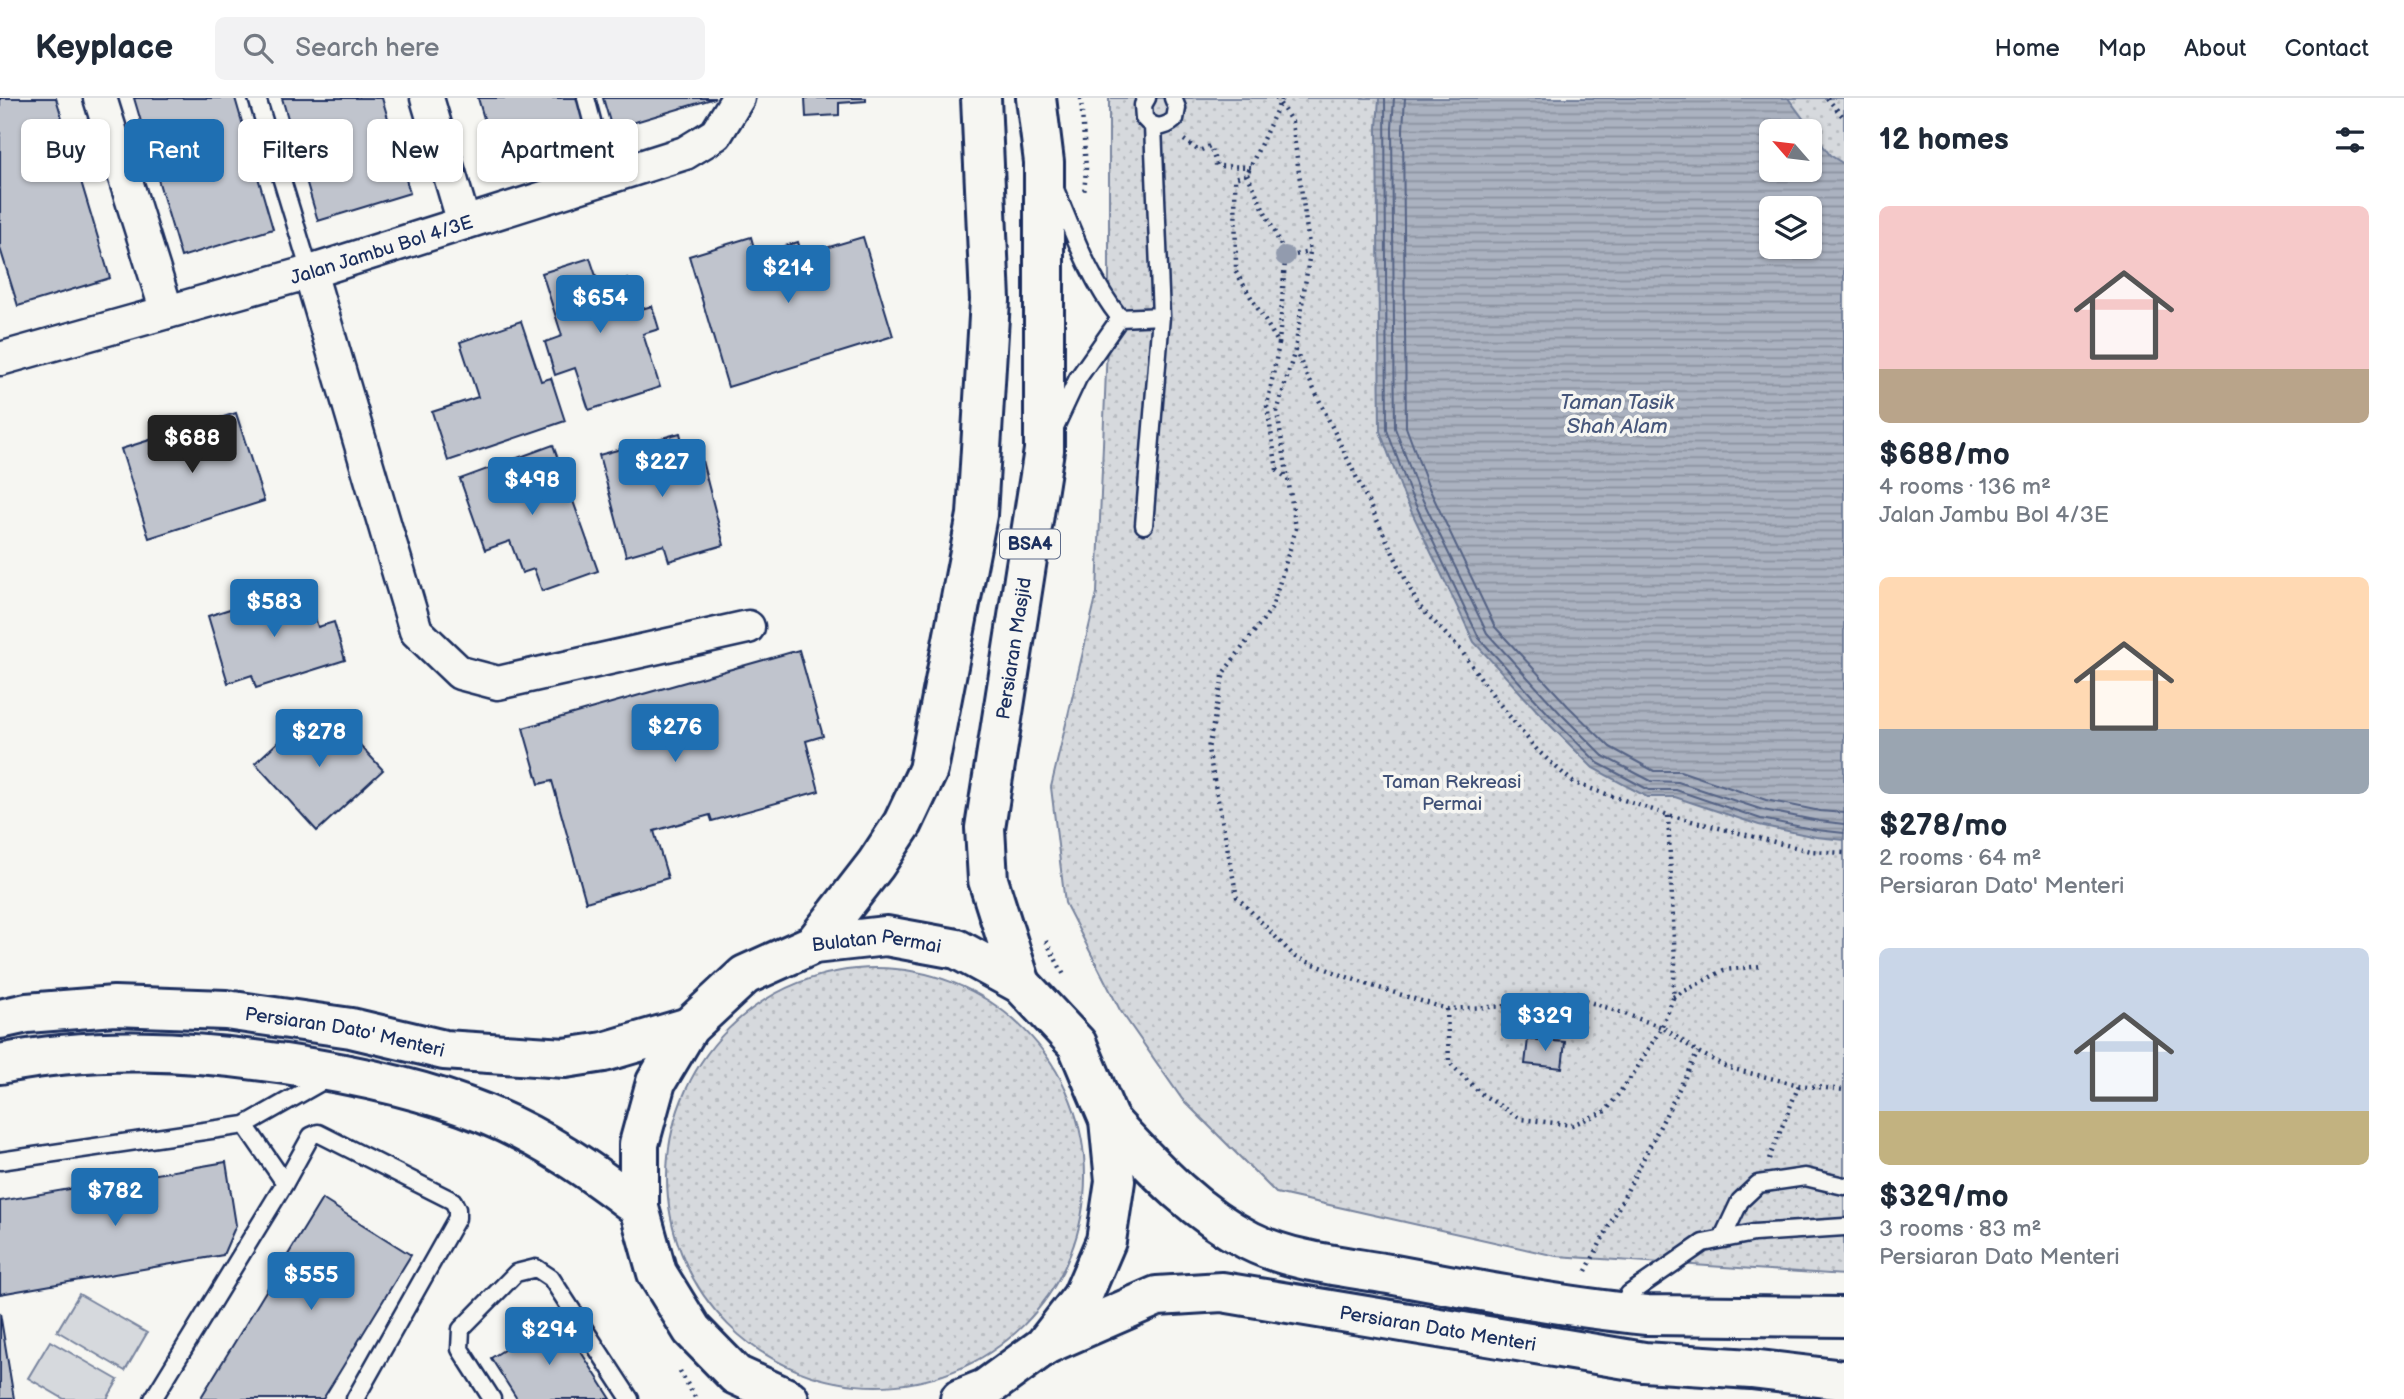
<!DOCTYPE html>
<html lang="en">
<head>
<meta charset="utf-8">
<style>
  :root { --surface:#fff; --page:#f2f2f3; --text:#1f2937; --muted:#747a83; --line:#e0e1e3; --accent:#1f6fb2 }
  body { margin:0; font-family:"Balsamiq Sans",sans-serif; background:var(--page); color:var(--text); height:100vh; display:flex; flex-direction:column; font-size:26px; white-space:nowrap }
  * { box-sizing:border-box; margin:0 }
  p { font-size:23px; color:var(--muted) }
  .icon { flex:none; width:38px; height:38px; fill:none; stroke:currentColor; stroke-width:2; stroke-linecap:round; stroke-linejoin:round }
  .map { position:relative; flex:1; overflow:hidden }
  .drawer { display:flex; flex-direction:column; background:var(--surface); width:560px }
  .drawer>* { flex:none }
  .guide { position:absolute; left:21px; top:21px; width:665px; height:63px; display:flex; gap:14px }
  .needle { width:46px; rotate:298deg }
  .buttons { position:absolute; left:1759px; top:21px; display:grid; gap:14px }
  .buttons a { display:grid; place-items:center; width:63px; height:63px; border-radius:10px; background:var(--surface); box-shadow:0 2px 5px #0004; font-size:35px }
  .price { position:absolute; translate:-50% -60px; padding:0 16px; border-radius:7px; background:var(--accent); color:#fff; font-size:23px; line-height:46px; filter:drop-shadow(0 2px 4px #0008) }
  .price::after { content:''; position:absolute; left:50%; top:42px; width:21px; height:16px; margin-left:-10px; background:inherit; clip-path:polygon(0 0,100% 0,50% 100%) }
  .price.current { background:#222; color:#fff }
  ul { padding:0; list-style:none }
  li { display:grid; align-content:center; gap:14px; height:371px; padding:0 35px }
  li span { display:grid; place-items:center; height:217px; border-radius:10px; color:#555 }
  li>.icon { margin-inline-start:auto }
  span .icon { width:126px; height:126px; fill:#fffc; stroke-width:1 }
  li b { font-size:30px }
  h2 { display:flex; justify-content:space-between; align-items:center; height:84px; padding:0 35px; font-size:30px }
  .pill { padding:0 24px; border-radius:10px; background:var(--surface); box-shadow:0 2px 5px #0004; font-size:24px; line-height:63px }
  .pill.current { background:var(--accent); color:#fff }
  header { display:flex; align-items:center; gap:42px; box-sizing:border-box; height:98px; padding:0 35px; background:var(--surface); border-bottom:2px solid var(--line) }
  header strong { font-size:33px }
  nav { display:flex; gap:38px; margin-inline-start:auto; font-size:24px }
  .search { width:490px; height:63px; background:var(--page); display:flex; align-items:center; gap:18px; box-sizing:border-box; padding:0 24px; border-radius:10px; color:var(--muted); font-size:26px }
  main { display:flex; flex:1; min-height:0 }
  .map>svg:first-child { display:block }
  .green { fill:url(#green-dots); stroke:#78849e; stroke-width:2; fill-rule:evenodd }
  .pitch { fill:#d6d9dd; stroke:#78849e; stroke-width:2 }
  .water { fill:url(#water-rules); stroke:#717e99; stroke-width:2; fill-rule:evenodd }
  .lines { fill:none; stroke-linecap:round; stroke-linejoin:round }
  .shore { stroke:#556385; stroke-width:2 }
  .building { fill:#c0c4cd; stroke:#1b2f5e; stroke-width:2 }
  .service-casing { stroke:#1b2f5e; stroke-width:21 }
  .minor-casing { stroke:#1b2f5e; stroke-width:37 }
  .secondary-casing { stroke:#1b2f5e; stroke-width:44 }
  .primary-casing { stroke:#1b2f5e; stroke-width:44 }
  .path { stroke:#1b2f5e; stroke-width:4.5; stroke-dasharray:2 5; stroke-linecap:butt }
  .service { stroke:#f6f6f2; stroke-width:16 }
  .minor { stroke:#f6f6f2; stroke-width:32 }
  .secondary { stroke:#f6f6f2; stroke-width:38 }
  .primary { stroke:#f6f6f2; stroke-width:38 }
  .path-bridge { stroke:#1b2f5e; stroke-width:4.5; stroke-dasharray:2 5; stroke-linecap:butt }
  .tree { fill:#929bae }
  .labels { text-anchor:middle; stroke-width:7; stroke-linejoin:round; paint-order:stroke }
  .shield { fill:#f6f6f2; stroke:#5d6b8a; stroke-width:2 }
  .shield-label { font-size:18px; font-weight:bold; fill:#1b2f5e }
  .street-label { font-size:19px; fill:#1b2f5e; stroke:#f6f6f2 }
  .park-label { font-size:19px; fill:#405177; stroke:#f6f6f2 }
  .water-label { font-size:21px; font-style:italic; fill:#46567b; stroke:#f6f6f2 }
</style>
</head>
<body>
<header>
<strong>Keyplace</strong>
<div class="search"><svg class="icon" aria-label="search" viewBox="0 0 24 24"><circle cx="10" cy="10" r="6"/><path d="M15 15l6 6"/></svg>Search here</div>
<nav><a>Home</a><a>Map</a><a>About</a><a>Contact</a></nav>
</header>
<main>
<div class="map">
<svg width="1844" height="1301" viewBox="0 0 1844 1301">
  <defs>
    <pattern id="green-dots" width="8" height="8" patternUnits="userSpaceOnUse" patternTransform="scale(1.75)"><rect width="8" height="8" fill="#d6d9dd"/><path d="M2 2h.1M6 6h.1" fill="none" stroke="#b7bbc0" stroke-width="1.8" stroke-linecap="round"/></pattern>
    <pattern id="water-rules" width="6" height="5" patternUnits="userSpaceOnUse" patternTransform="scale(1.75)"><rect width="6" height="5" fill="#abb2c0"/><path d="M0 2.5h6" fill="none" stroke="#8a919f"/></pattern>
  </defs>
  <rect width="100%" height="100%" fill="#f6f6f2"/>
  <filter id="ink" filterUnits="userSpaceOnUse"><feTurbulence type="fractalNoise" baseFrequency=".0143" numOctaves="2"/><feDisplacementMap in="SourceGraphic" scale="14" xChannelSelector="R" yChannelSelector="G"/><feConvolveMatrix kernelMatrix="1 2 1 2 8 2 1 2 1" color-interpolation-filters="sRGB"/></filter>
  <g filter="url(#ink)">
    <path class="green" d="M1109,0H1844V1177L1556,1158L1276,1095L1182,1001L1120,912L1065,805L1051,689L1097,495L1109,198ZM1771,33H1810V72H1771ZM1771,110H1810V149H1771Z
      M667 1079a209 209 0 1 1 418 0a209 209 0 1 1-418 0Z"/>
    <path class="pitch" d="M79,1196L147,1235L125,1273L57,1233Z
      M50,1243L118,1282L107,1301H64L28,1280Z"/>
    <path class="water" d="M1379,0H1788L1830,57L1844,66V742L1816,739L1759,727L1675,699H1647L1593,670L1550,627L1474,544L1404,398L1380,333L1377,30ZM1771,33H1810V72H1771ZM1771,110H1810V149H1771Z"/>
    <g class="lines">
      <path class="shore" d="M1385,0L1387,332L1410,395L1479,540L1555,623L1598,665L1649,692H1676L1761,721L1817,732L1844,735
        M1394,0L1392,30L1395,330L1418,392L1487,535L1561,616L1603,658L1651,683L1678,684L1763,712L1819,723L1844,726
        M1405,0L1403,31L1406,329L1428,388L1495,529L1569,609L1610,649L1654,673H1680L1766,702L1820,713L1844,715"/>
    </g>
    <path class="building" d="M0,0H56L110,180L18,208L0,150Z
      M134,0H235L273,131L181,159Z
      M282,0H382L410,95L318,123Z
      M478,0H578L593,50L501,79Z
      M603,0H715L612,31Z
      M805,0H866V3L839,5V17L806,19Z
      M751,139L756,157L798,144L802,157L863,139L893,238L728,289L689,158Z
      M590,160L600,190L628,181L638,212L652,208L659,231L643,236L660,289L589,312L575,270L555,277L545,244L562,238L542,175Z
      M521,223L541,283L551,280L565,323L448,363L432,314L478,299L460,244Z
      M236,315L264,403L149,440L121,351Z
      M680,335L686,359L700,355L724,447L669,463L664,447L626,458L599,357Z
      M553,347L598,473L542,493L534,471L522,475L510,443L485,452L460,381Z
      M305,487L318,529L334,524L345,562L256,590L252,577L228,585L208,518Z
      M799,552L823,638L806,643L819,693L712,723L710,717L654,733L668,780L586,804L552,683L539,686L523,630Z
      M312,613L330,631L338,623L383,672L317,733L255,665Z
      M1528,941L1565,944L1562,970L1525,966Z
      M226,1064L236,1127L223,1157L0,1196V1103Z
      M322,1101L411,1157L323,1301H200Z
      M0,1215L14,1301H0Z
      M558,1218L611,1301H517L491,1260Z"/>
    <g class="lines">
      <g class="service-casing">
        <path id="service" d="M257,0L310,174
          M586,0L607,80
          M1147,0L1143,7L1144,20C1153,31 1164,31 1175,21L1177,10L1173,0
          M1055,91C1074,136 1089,181 1120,220
          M1120,220L1161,218
          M1055,329L1078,280L1120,220
          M1144,427L1161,218L1153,28
          M245,1027L285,1085
          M0,1063L245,1027L328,980
          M1722,1141L1740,1103L1758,1086L1805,1079L1844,1088
          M1618,1214L1629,1196L1703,1145L1754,1135L1844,1129
          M153,1301L285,1085L311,1038L318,1035L453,1103L457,1111V1120L355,1301
          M492,1301L460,1251L461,1231L516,1175L536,1170L551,1180L630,1301"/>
      </g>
      <g class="minor-casing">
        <g id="minor">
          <path d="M100,0L167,214"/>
          <path d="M427,0L464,125"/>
          <path d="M310,174L416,533L460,575L498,585L748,529"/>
          <path id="s1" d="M0,261L310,174L685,55L716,36L738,0"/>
        </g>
      </g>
      <g class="secondary-casing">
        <g id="secondary">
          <path id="s2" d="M0,921L27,915L114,908L226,912L351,930L444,952L565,960L604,954L689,929"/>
          <path d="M0,966C95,947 190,952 285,966C353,976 421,990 485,1016C542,1039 591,1073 639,1110"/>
        </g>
      </g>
      <g class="primary-casing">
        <g id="primary">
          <path d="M814,846L876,766L903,725L928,672L977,417L990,202L981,0"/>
          <path id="s3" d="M1021,886L988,782L985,730L1044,352V64L1036,0"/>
          <path d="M1109,1022C1152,1068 1193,1114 1250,1143C1292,1164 1343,1168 1389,1176C1474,1192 1560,1208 1647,1217L1844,1219"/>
          <path id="s4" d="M1047,1246L1157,1198L1222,1194L1644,1264L1751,1271L1844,1282"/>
          <path id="s5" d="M789,1301L736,1277L692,1232L657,1175L639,1110V1046L656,984L689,929L745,877L814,846L886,838L957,851L1021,886L1077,946L1109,1022L1115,1083L1106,1143L1082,1199L1044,1248L985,1291L960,1301"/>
        </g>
      </g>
      <path class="path" d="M1081,0L1086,70L1084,97
        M1276,0L1292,24L1310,154L1295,252L1418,507L1460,551L1497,603L1537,652L1574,685L1668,717L1810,753L1844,755
        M1827,0L1844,20
        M1184,42L1199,53L1210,48L1217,68L1251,69
        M1247,76L1284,154
        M1284,154L1288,156L1289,160L1285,163L1282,161L1281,157Z
        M1289,158L1310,154
        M1279,246L1285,163
        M1295,252L1277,314L1296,430L1272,510L1224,574L1208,651L1237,799L1295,859L1363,885L1447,911L1510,908L1576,899L1662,929L1698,954L1729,970L1799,987L1844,992
        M1277,372L1288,381
        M1046,843L1065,879
        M1673,899L1724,872L1762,868
        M1447,911L1449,964L1480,995L1521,1021L1572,1027L1606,1013L1634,975L1662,929L1673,900L1675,864L1668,717
        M1769,1061L1799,987
        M1586,1173L1698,954
        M680,1273L696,1301"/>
      <use href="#service" class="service"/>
      <use href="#minor" class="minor"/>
      <use href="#secondary" class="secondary"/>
      <use href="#primary" class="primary"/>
      <path class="path-bridge" d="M1277,372L1267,308L1279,246L1236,174L1235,80L1247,76L1282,0"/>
    </g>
    <circle class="tree" cx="1285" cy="158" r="10"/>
  </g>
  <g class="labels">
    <rect class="shield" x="1000" y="431.5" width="60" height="29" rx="5"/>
    <g class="shield-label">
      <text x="1030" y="452">BSA4</text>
    </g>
    <g class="street-label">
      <text dy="7" stroke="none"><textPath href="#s1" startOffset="397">Jalan Jambu Bol 4/3E</textPath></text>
      <text dy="7" stroke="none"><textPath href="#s3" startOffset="343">Persiaran Masjid</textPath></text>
      <text dy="7" stroke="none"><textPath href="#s5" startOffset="663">Bulatan Permai</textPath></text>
      <text dy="7" stroke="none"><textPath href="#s2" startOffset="348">Persiaran Dato' Menteri</textPath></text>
      <text dy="7" stroke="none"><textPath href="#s4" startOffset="404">Persiaran Dato Menteri</textPath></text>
    </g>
    <g class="park-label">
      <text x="1452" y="690">Taman Rekreasi<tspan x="1452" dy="22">Permai</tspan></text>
    </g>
    <g class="water-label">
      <text x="1617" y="311">Taman Tasik<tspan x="1617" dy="24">Shah Alam</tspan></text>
    </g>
  </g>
</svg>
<div class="buttons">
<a><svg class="needle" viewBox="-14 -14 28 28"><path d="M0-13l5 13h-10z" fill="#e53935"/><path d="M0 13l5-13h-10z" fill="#747a83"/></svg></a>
<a><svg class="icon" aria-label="layers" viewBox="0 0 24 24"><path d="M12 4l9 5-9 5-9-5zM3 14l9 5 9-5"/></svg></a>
</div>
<b class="price" style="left:788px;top:207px">$214</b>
<b class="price" style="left:600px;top:237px">$654</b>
<b class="price current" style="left:192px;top:377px">$688</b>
<b class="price" style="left:662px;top:401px">$227</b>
<b class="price" style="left:532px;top:419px">$498</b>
<b class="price" style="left:274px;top:541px">$583</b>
<b class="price" style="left:675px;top:666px">$276</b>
<b class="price" style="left:319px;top:671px">$278</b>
<b class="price" style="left:1545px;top:955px">$329</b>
<b class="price" style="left:115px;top:1130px">$782</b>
<b class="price" style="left:311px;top:1214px">$555</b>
<b class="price" style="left:549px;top:1269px">$294</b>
<div class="guide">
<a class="pill">Buy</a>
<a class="pill current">Rent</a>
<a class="pill">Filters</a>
<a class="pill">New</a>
<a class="pill">Apartment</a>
</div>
</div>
<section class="drawer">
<h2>12 homes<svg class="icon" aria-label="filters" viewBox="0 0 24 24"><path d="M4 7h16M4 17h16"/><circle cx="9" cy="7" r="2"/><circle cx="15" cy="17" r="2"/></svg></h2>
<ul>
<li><span style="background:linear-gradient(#f6c9c9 75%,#b9a48a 0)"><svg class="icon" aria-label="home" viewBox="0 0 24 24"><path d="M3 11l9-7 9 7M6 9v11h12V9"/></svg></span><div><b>$688/mo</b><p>4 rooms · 136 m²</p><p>Jalan Jambu Bol 4/3E</p></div></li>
<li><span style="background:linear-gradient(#ffd9b3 70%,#9aa5b1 0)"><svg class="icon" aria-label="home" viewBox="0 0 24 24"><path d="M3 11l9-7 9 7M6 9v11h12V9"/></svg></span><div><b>$278/mo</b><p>2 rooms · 64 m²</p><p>Persiaran Dato' Menteri</p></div></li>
<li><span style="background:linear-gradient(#c9d6e8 75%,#c2b280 0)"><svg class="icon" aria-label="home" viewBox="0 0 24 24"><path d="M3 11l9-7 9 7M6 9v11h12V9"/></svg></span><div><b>$329/mo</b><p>3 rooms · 83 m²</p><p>Persiaran Dato Menteri</p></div></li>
</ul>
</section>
</main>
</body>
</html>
